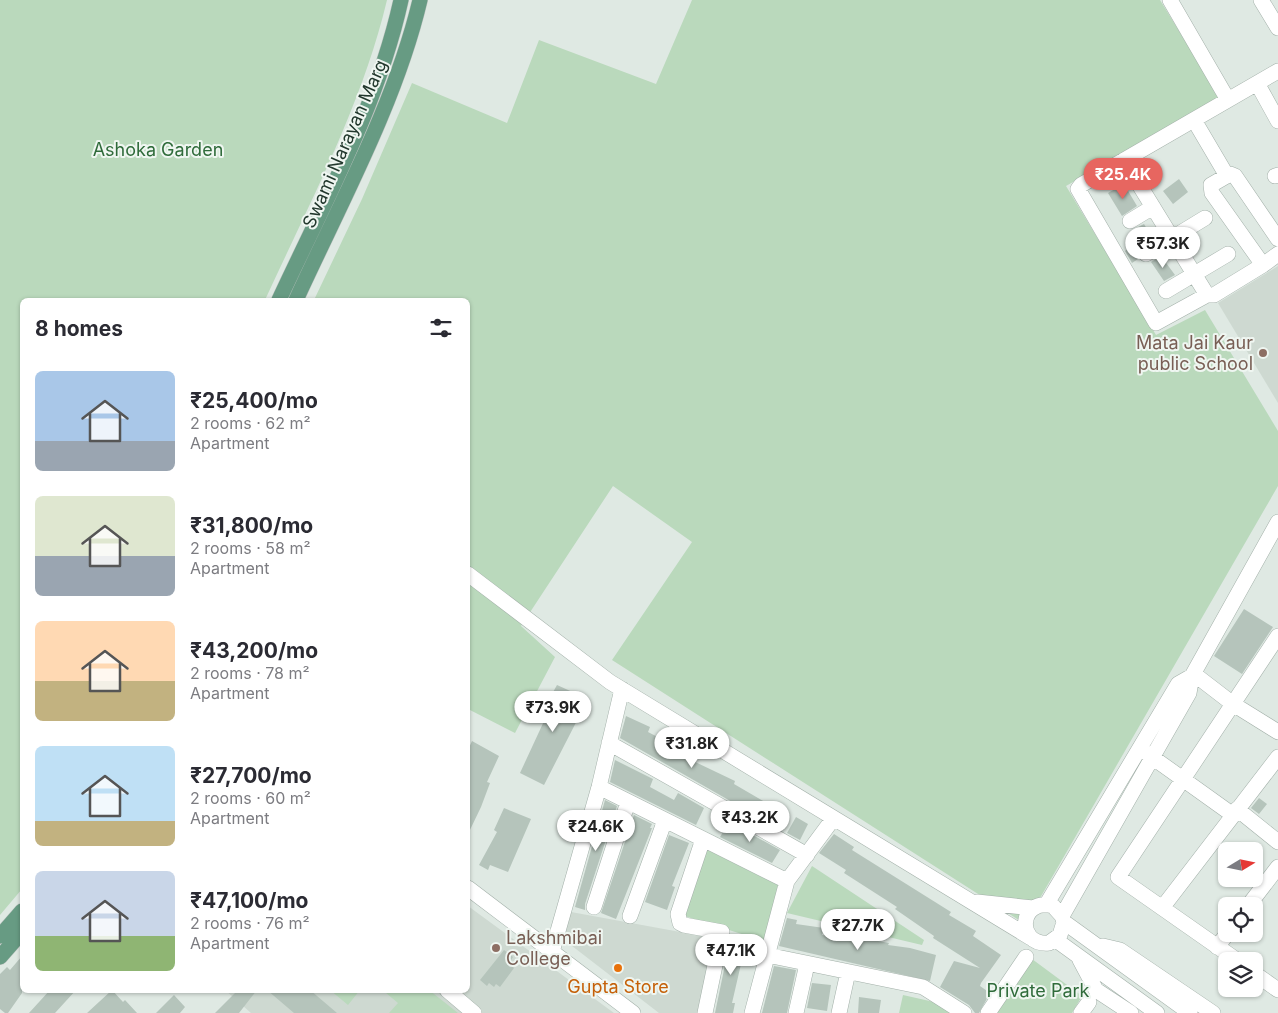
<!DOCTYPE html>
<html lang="en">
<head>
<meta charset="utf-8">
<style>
  :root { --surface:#fff; --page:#f7f7f7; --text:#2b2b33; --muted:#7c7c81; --accent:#e76660 }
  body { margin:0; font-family:Inter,sans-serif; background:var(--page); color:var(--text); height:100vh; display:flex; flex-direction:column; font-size:19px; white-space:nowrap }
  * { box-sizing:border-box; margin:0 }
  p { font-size:16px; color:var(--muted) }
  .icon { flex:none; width:28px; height:28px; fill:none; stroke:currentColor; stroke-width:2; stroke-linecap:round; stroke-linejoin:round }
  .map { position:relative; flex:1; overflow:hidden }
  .sheet { position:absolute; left:20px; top:298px; width:450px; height:695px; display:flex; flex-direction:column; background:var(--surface); border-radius:8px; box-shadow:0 1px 4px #0004 }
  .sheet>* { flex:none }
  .needle { width:32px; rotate:80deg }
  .fabs { position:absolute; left:1218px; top:842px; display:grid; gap:10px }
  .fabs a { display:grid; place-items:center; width:45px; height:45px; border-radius:8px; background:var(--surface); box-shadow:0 1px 4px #0004; font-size:25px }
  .price { position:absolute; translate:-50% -42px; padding:0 11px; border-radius:18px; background:#fff; color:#222; font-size:16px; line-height:32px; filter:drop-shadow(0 1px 2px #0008) }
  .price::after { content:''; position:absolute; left:50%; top:30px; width:15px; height:11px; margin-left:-8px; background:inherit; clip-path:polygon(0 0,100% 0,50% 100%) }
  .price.selected { background:var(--accent); color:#fff }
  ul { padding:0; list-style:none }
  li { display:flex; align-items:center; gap:15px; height:125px; padding:0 15px }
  li span { display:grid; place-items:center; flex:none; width:140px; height:100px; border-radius:8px; color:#555 }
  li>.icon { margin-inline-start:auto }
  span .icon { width:60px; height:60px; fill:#fffc; stroke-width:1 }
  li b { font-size:21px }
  h2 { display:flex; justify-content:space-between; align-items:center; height:60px; padding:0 15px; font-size:21px }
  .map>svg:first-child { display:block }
  .built { fill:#ced9d1 }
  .green { fill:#bad9bc }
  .building { fill:#b5c4bb }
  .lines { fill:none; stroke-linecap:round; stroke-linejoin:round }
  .minor-casing { stroke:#a3b0a9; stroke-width:16 }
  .major-casing { stroke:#bdc3c0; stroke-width:16 }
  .minor { stroke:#fff; stroke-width:15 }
  .major { stroke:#679b83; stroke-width:15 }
  .education-dot { fill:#8d6e63; stroke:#eff6f1; stroke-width:2 }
  .food-dot { fill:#e8710a; stroke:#eff6f1; stroke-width:2 }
  .labels { text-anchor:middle; stroke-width:4; stroke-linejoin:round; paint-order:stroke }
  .street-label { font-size:18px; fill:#22382d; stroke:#eff6f1 }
  .park-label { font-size:18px; fill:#2f6b3a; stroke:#eff6f1 }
  .education-label { font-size:18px; fill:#785e54; stroke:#eff6f1; text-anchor:end }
  .food-label { font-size:18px; fill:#c56008; stroke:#eff6f1 }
</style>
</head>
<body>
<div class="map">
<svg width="1278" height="1013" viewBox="0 0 1278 1013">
  <rect width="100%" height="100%" fill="#dfe9e3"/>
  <path class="built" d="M1278,266V403L1218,303Z
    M468,906L614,1013H251L225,990H468Z
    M571,912L713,938L698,1013H659L563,939Z"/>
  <path class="green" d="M0,0H387C362,105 310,202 265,300H22V889L0,915Z
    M692,0H1160L1220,98L1066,186L1156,335L1205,310L1278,431V486L1025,924L612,660L692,542L613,486L521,626L555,657L515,733L468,709V300H314L362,199L412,83L507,123L539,40L656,84Z
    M707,841L784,887L770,943L678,914Z
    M812,866L924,940L922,945L787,913Z
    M1032,959L1082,996L1072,1013H997Z
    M330,990H360L348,1005Z
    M389,990H429L458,1013H389L398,1003L386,993Z
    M903,995L934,1002L950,1013H899Z"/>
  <path class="building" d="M1179,179L1188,192L1173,204L1163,191Z
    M1124,184L1137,206L1122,216L1108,193Z
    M1144,224L1153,239L1138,249V259L1132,263L1125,251L1139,240L1132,230Z
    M1161,256L1175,275L1164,281L1151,262Z
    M1244,609L1273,627L1242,674L1214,656Z
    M557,685L588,699L544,785L520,773L545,719L546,714L542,712Z
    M626,716L650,727L648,732L671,744L668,749L735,781L734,784L770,805L766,812L773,815L769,823L620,738Z
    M472,741L499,756L487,782L490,783L481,807L468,834V750Z
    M615,760L653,779L650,787L674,800L678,793L704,808L696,825L610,782Z
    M1259,798L1267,804L1259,814L1251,808Z
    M605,800L617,806L585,904V910L575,907Z
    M504,808L531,819L508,872L490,865L488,870L479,865L497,832L494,830Z
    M634,815L652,824L650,828H652L616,919L601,913Z
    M796,817L808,824L800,840L787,833Z
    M729,822L780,850L772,863L720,837Z
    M834,834L854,847L852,850L951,912L949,915L976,931L973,936L1001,955L981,983L980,986L990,993L979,1013H975L969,1005L940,987L954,961L980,968L933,938L934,936L895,909L897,907L844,873L846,870L819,853Z
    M669,835L689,843L672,886L675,887L667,910L645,902Z
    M787,918L797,920L796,924L824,928L822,935L845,938V935L889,943L888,945L910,948L936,955L930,981L779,946Z
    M731,936L742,938L739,950L747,951L744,964H741L732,1003H735L733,1013H715Z
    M504,950L513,957L511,960L514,963L512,966L514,968L500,987L496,984L494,987L489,983L487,986L480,980Z
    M22,956V993L8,1013H5L0,1009V974L7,967L10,970Z
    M774,966L796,970L787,1013H762Z
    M812,983L831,985L827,1011L807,1008Z
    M50,990H76L55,1013H29Z
    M112,990L123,1002L125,1000L137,1013H87Z
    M238,990H257L239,1013H215Z
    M267,990H310L337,1013H294Z
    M174,995L185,1007L180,1013H156Z
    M859,997L881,1000L879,1013H858Z"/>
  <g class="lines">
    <g class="minor-casing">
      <path id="minor" d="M1170,0L1228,100
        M1261,0L1278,28
        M1278,71L1081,185L1078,189L1156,323L1207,295H1214L1263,265L1212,193L1211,185L1230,174L1235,176L1278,239
        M1257,83L1278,121
        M1194,120L1227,176
        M1124,160L1207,295
        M1275,176L1278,175
        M1130,221L1153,207
        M1146,254L1205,218
        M1263,265L1278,254
        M1166,291L1228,254
        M468,574L610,682L1031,938
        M1194,674L1233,704L1278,732
        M609,743L807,855
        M1145,752L1233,815
        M599,787L787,881
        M1237,809L1278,842
        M703,839L678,914L680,923L684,925L722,932L705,1013
        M468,888L633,1013
        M977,902L1033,908
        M1046,905L1178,684L1192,676
        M1248,906L1278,867
        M594,907L628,802
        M1162,908L1278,757
        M630,916L665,820
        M1062,916L1189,693L1192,676L1278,522
        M1064,922L1060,935L1049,943C1015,946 1019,897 1053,906L1062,916L1064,922L1190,1013
        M1056,940L1157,1013
        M1103,946L1120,950L1213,1013
        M1217,947L1227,934
        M552,952L599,787L622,689
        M767,955L923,987L964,1013
        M1080,960L1096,990L1131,1013
        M1238,961L1118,877L1278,636
        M1254,973L1278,990
        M447,990L474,1013
        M752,1013L787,881L833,819
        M796,1013L807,964
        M839,1013L848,972
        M988,1013L1026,957
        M1081,1013L1089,1002"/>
    </g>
    <g class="major-casing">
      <path id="major" d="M279,300C324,203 378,105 401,0
        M296,300C340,204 396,102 420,0
        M0,936L22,911
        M0,957L22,932"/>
    </g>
    <use href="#minor" class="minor"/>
    <use href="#major" class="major"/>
  </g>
  <g class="education-dot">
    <circle cx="1263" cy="353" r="5"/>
    <circle cx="496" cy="948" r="5"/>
  </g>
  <circle class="food-dot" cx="618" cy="968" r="5"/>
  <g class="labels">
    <g class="street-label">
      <text transform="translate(345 144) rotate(-66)" y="6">Swami Narayan Marg</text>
    </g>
    <g class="park-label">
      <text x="158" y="156">Ashoka Garden</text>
      <text x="1038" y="997">Private Park</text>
    </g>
    <g class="education-label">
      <text x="1253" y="349">Mata Jai Kaur<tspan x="1253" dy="21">public School</tspan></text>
      <text x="506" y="944" text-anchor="start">Lakshmibai<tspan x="506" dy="21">College</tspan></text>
    </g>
    <g class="food-label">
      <text x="618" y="993">Gupta Store</text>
    </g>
  </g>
</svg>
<div class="fabs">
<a><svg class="needle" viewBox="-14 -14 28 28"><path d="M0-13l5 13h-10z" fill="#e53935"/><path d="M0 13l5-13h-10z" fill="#7c7c81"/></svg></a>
<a><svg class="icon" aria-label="locate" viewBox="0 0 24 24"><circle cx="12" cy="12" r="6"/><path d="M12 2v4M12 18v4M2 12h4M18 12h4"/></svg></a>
<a><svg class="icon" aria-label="layers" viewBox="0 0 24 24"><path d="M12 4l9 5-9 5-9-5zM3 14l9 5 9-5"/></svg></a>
</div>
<b class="price selected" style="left:1123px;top:200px">₹25.4K</b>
<b class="price" style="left:1163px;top:269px">₹57.3K</b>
<b class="price" style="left:553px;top:733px">₹73.9K</b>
<b class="price" style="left:692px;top:769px">₹31.8K</b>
<b class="price" style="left:750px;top:843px">₹43.2K</b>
<b class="price" style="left:596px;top:852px">₹24.6K</b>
<b class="price" style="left:858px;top:951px">₹27.7K</b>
<b class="price" style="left:731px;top:976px">₹47.1K</b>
<section class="sheet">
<h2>8 homes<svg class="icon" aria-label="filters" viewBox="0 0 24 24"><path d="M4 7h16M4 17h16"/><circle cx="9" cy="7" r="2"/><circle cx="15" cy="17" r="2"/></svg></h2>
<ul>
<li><span style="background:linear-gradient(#a9c7e8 70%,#9aa5b1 0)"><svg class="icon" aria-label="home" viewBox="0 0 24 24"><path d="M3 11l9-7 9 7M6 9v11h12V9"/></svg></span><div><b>₹25,400/mo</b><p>2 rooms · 62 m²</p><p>Apartment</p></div></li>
<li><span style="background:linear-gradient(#dfe7d0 60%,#9aa5b1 0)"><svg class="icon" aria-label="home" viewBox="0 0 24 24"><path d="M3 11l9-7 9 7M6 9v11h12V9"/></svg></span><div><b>₹31,800/mo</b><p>2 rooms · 58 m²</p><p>Apartment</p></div></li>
<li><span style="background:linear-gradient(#ffd9b3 60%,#c2b280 0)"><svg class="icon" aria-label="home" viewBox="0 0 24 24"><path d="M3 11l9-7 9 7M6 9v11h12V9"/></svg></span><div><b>₹43,200/mo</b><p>2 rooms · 78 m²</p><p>Apartment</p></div></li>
<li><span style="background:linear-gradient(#bfe0f5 75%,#c2b280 0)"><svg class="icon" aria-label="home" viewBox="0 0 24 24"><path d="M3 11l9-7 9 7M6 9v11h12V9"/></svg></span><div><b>₹27,700/mo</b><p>2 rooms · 60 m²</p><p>Apartment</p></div></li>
<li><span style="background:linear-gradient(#c9d6e8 65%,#8fb573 0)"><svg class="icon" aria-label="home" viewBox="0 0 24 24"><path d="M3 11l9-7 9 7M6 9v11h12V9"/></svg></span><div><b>₹47,100/mo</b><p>2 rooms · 76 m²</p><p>Apartment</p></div></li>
</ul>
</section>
</div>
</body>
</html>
